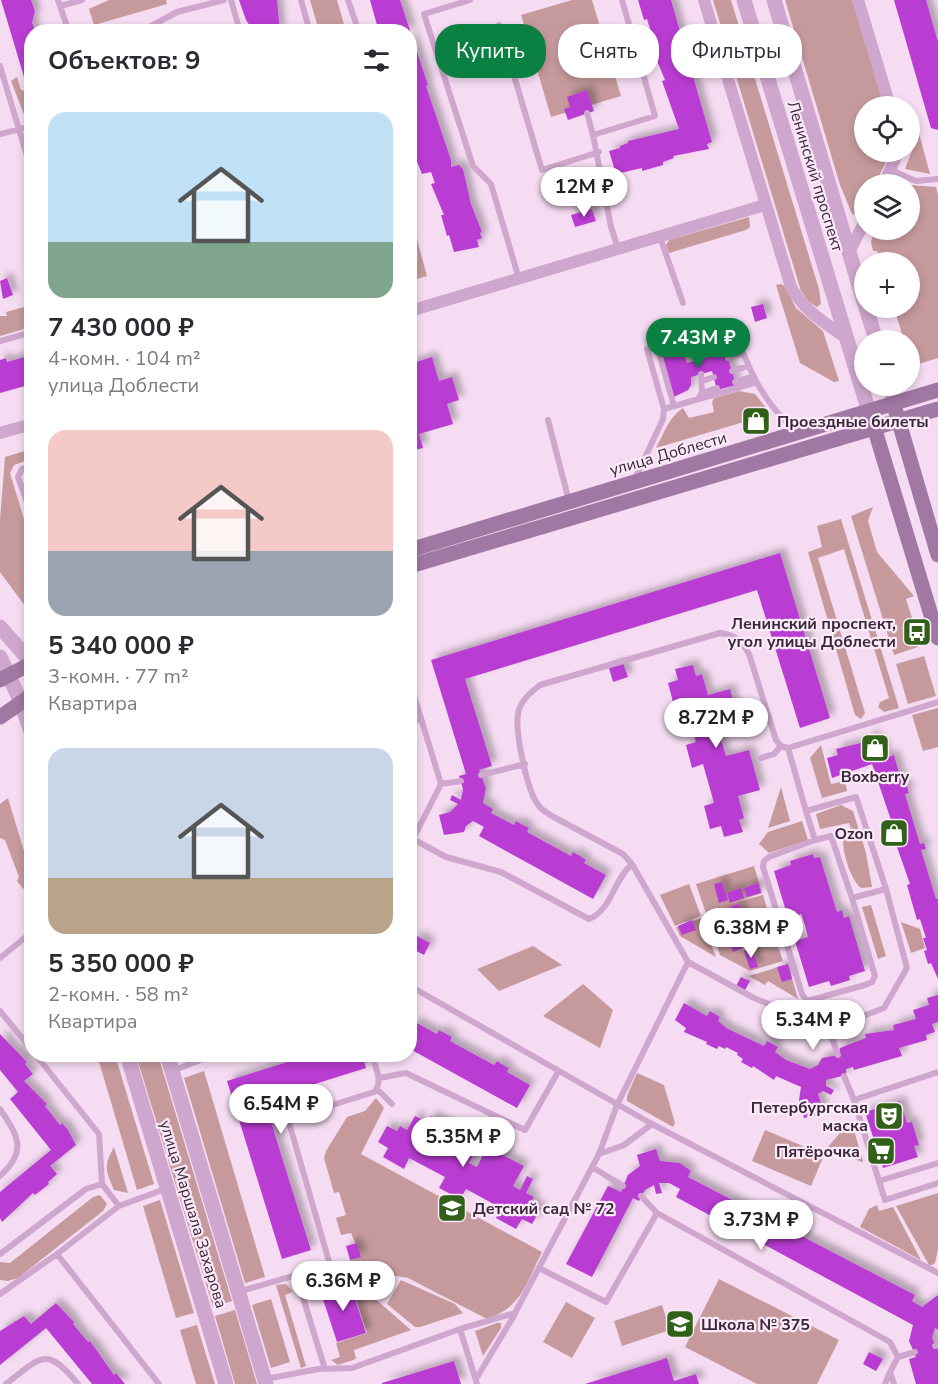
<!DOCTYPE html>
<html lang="ru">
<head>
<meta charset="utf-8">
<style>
  :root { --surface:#fff; --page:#f7f7f7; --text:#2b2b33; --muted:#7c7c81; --accent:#0b8043 }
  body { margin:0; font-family:"Nunito Sans",sans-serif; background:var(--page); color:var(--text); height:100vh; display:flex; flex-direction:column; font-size:22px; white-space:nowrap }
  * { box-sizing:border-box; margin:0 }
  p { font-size:20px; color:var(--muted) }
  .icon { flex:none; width:33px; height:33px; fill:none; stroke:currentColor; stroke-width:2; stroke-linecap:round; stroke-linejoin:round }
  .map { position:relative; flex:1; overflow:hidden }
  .panel { position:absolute; left:24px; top:24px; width:393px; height:1038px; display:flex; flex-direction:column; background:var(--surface); border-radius:24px; box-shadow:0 3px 9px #0003 }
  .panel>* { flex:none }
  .hud { position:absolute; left:435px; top:24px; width:412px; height:54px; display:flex; gap:12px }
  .buttons { position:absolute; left:854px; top:96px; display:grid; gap:12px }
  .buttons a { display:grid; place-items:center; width:66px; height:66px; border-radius:50%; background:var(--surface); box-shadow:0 3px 9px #0003; font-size:30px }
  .price { position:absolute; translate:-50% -51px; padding:0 14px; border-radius:21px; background:#fff; color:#222; font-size:20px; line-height:39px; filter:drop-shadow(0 2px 3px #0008) }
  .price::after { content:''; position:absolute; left:50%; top:36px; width:18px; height:14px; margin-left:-9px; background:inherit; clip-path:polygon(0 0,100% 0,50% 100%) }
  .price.selected { background:var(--accent); color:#fff }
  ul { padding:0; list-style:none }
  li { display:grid; align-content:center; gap:12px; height:318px; padding:0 24px }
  li span { display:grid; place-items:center; height:186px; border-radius:18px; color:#555 }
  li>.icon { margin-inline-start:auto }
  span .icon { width:108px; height:108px; fill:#fffc; stroke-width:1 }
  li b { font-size:26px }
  h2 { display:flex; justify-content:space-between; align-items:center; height:72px; padding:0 24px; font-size:26px }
  .pill { padding:0 21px; border-radius:24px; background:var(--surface); box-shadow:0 3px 9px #0003; font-size:21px; line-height:54px }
  .pill.selected { background:var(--accent); color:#fff }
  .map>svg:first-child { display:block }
  .green { fill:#c69a9d }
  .building { fill:#ba3cd3; filter:url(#shadow) }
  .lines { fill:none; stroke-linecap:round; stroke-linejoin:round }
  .service { stroke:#cfa6cd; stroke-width:6 }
  .minor { stroke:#cfa6cd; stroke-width:12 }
  .tertiary { stroke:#cfa6cd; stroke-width:15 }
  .secondary { stroke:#a177a3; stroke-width:15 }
  .labels { text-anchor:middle; stroke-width:4.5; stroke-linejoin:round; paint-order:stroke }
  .street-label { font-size:16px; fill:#38283a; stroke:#fce9f9 }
  .poi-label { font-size:16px; font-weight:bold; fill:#38283a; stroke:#fce9f9; text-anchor:end }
</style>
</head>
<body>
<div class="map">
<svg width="938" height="1384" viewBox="0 0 938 1384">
  <defs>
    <filter id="shadow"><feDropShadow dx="5.5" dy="-5.5" stdDeviation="3" flood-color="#0004"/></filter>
  </defs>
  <rect width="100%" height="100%" fill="#f5dcf2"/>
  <path class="green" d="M109,0H166L167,4L94,25L89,9Z
    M310,0H337L346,31H319Z
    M572,0H592L621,96L551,117L521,15Z
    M713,0H731L819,289L821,304L817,307L809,302L801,291Z
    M785,0H853L885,106H864V152H891L875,184H864V205L858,215L852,214L840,185Z
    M17,77L21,90L31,92V117H25L11,81Z
    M915,124L917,126L930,174L905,169L913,148L910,126Z
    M909,185L936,187L938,195V358L912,366L909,340H904L894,308H909V262H880L877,251H873L871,242L874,230H909Z
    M410,213L427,276L410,281Z
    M749,217L750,227L746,230L669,253L666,245L669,240Z
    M781,284L785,286L796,308L823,331L839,381L834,382L800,363L776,285Z
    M31,305V327L0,336V316H7L6,312Z
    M739,391L755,394L771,414L656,448C664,433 669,417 683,408L689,418L714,412L712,402L714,398Z
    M31,449V459L14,465L10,473L31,542V614L0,572V520L5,457Z
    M873,507L868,521L877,552L914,596L906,599L914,624L910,625L914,638H916L918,647L894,655L851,516Z
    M841,519L899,708L884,712L878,707L880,702L889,698L844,549L818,558L865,713L861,719L855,715L808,552L822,547L817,526Z
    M924,656L936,696L908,704L896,664Z
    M938,708V747L923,751L912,715Z
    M821,745L831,784L845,781L847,791L822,798L810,758Z
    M781,787L790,821L768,828Z
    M8,798L31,874V909L28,899L30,897L17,881L19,877L5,840L0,838V804Z
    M841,805L853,811L866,853L872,887L861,888C850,879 840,847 844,834L851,829L849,823L820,829L816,814Z
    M802,821L808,840L769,853L759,844L768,832Z
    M754,866L762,893L729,904L763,895L769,916L737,926L769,917L776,938L743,947V950L776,941L783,961L750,971L720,955L696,884Z
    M689,884L701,916L675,926L660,895Z
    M871,905L886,956L878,959L862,907Z
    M701,918L716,957L680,936L676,927Z
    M901,922L920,929L925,948L911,953Z
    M533,946L562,965L499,991L477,969Z
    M788,964L798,999L768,981L765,985L749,976Z
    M583,984L613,1010L600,1048L543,1016Z
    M97,1055H115L154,1184L137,1190Z
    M136,1055H158L232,1301L213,1307Z
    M204,1071L265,1277L245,1283L184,1078Z
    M637,1073L664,1085L675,1123L673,1127L627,1101V1096Z
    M376,1098L384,1108L361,1154L542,1252C526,1283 522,1307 487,1319L408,1278L355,1269L332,1268L361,1256L351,1233L341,1235L336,1218L346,1215L339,1192L334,1193L324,1158L326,1151L347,1117L365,1111Z
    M851,1120L863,1161L862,1162L827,1148Z
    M765,1130L824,1155L811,1186L752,1161Z
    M114,1147L128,1193L114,1190C106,1170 103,1167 114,1147Z
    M938,1193V1249L935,1263L932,1265H929L896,1206Z
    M100,1195L107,1204L103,1211L18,1278L8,1281L0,1280V1262L10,1263L93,1197Z
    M160,1200L194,1313L176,1318L143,1206Z
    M877,1205L879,1211L893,1207L921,1260L860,1227L869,1209Z
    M335,1272L350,1277L411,1330L354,1350L356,1359L338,1365L331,1360L340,1357L336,1343L367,1333L350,1280L332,1284L328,1273Z
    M719,1279L839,1340L817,1384H757L685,1347Z
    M401,1280L455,1304L463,1313L420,1327H415L387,1304Z
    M286,1284L293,1292L285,1295L306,1366L301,1368L276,1285Z
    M271,1299L290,1362L271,1368L252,1305Z
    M566,1302L595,1318L572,1358L543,1342Z
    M662,1305L670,1330L622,1346L614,1321Z
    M235,1310L257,1384H235L215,1316Z
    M497,1323H501V1328L483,1356L475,1331Z
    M197,1325L215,1384H196L180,1330Z"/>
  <path class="building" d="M1,0H31L35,11L32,23L36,32H32V86L27,87Z
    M239,0H277L280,32H254L246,20Z
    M370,0H400L428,85L426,86L451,160V167L459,165L463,169L471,204L482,232L480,233L482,238L477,240L479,247L454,252L449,235L447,236L441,215H444L431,184L435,183L431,172L422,174L410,144L414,143L410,131V32H379Z
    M638,0H671L712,142L707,144L709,149L673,156L674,158L663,162V165L642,171V168L616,174L609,151L620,148V146L628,143V141L679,129L662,81L665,80L651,46L655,45L647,19L644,20Z
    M894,0H926L938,42V130L931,128Z
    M587,90L594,111L568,120L564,109L570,107L567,97Z
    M592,209L596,221L575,227L571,215Z
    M7,278L13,295L3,299L0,281Z
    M763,304L767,318L755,322L751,307Z
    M724,345L736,385L717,390L712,371L691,377V385L688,390L674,397L661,354L682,348L687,363L708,357L706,350Z
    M32,355V384L0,393V360L6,358L7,362Z
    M432,357L439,381L452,377L459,400L447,404L453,424L419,434L423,448L410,451V364Z
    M780,553L830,718L800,728L757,590L465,679L492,766L479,770L486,788L483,803L493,809L491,813L514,825L516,821L523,825L529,828L527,832L571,856L573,852L580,856L586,860L584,863L606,875L593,899L479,836L484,827L473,821L466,826L464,832L444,835L439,815L450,812L458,804L450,800L452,795L461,800L463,789L459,776L466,774L431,660Z
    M623,663L628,677L613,682L609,668Z
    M693,665L696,676L702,674L708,695L730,689L742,731L720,736L726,756L749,750L760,790L738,796L744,818L739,820L743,832L724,837L721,826L710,829L704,806L714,803L703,764L692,768L686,745L696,742L685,703L674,706L668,683L678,680L675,669Z
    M874,735L877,746L882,744L886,758L894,755L903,787L907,786L908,790L909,793L905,794L920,844L924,843L926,849L921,850L936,899H938V979L931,963L928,964L924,951L927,950L923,938H926L920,919L917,920L907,885L910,884L891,830L894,829L872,764L832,778L827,758L838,755L836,749L869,741L868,737Z
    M813,854L814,858L820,857L837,912L842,910L844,918L849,916L865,971L849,976L850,980L831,986L829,981L809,987L795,941L808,937L805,925L801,914L788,918L774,871L791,865L790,861Z
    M722,882L728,900L719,903L714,884Z
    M758,883L761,893L747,897L744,888Z
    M741,888L744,898L730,903L727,893Z
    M739,904L745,922L737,925L731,906Z
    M731,910L737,929L727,932L721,913Z
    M692,920L696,930L682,935L678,926Z
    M746,925L751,944L733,952L728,934Z
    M417,936L430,943L424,955L411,948Z
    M752,948L758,967L750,969L744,951Z
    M788,964L792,979L782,982L777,967Z
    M741,977L750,981L745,990L736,986Z
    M938,995V1022L932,1024L935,1032L926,1035L927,1040L899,1048L902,1056L854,1070L853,1067L846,1069V1075L826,1080V1086L834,1090L831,1095L823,1091L818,1094L824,1113L804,1118L799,1100L801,1087L776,1076L774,1080L753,1066L752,1068L741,1062L743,1059L737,1055L738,1053L726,1047L725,1049L719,1046L717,1049L706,1044L707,1042L684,1032L686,1028L675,1020L684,1003L707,1016L710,1011L720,1017L718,1021L728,1029L764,1046L767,1041L778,1047L775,1052L786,1060L810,1069L818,1065L822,1058L838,1055L840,1048L866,1038L865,1034L894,1030L893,1025L916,1019L913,1010L929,1005L927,998Z
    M415,1022L437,1034L439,1030L452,1037L450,1041L494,1065L497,1061L503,1065L509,1068L507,1072L530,1085L517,1108L410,1049V1027L412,1028Z
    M0,1034L27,1062L25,1064L33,1074L24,1081L47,1104L45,1106L60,1125L62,1123L68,1130L76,1145L50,1166L57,1174L48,1182L49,1184L35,1195L33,1193L2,1222L0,1218V1192L51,1150L10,1099L18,1092L0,1070Z
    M313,1054H362L366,1068L264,1100L311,1250L282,1259L227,1081Z
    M900,1101L907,1123L912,1122L919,1145L914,1146L918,1157L883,1168L865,1112Z
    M415,1116L421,1119L413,1133L420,1137L431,1116L468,1136L457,1156L464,1160L472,1145L477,1148L469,1163L477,1167L487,1147L524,1166L513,1186L520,1190L527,1176L533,1179L526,1193L534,1197L531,1202L541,1208L532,1224L522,1219L516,1229L496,1218L501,1208L466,1189L460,1199L439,1188L445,1177L409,1158L404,1169L383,1157L388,1148L378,1142L387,1126L397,1131L400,1126L407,1130Z
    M656,1149L660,1161L680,1163L691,1171L688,1177L915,1295L912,1301L922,1307L938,1295V1330L935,1328L932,1338L938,1350V1384H916L909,1359L916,1357L909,1341L913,1325L676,1197L680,1189L669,1183H659L662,1193L656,1194L654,1185L645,1190L639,1201L633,1198L592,1277L566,1264L608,1186L621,1192L628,1175L640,1166L637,1155Z
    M357,1243L361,1257L350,1260L346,1246Z
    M349,1281L366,1333L337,1342L320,1290Z
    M56,1303L74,1322L73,1324L88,1342L90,1341L95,1348L114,1375L116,1373L125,1384H92L46,1328L0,1365V1331L24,1316L31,1324Z
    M869,1352L883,1359L876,1371L863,1364Z
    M667,1358L674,1381L696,1374L699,1384H585Z
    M454,1361L461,1384H382V1383Z"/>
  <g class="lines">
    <path class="service" d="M58,0L69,32
      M231,0L240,32
      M301,0L310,32
      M348,0L359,32
      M470,0L424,14L473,166L491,184L519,279
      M60,6L82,0
      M499,25L542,170L599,152
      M140,32L177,12L224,0
      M0,66L32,173
      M587,113L593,135
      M0,134L32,126
      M891,170L916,181L938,179
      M660,237L683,303
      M618,248L611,227L593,135L655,116L622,0
      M687,337L697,360
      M0,341L32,332
      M657,346L674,406
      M725,348L739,343
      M696,357L707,353
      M728,358L743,353
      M732,371L748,366
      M702,381L714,377
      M735,382L752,377
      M702,393L717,388
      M698,399L702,393L701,374
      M664,409L647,349L731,323C748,366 760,400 796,431
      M548,420L569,501
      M32,466L22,469L18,477L32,516
      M635,479L663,419L664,409L754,383
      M410,682L441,784L413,839L446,857L501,872L589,919C611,911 614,879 632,864L623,854L550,815C546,812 541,809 539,806C527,792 515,732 518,714C520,701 530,693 540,685L720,633C735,635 741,640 749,654L776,740L781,746L788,748L938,702
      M410,723L421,719
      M761,758L774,754L781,746
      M481,775L525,764
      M441,784L461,781
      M806,811L815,840L831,836L852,898L886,889
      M815,840L769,857L764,861L763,867L802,994L807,1001L865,985L872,982L875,976L852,898
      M632,864L688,962
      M0,958L27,936L32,947
      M410,986L652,1124
      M0,1011L32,1050
      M829,1029L838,1055
      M35,1054L99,1134L102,1184L119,1206
      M172,1071L216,1054
      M844,1076L854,1100L879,1181L938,1163
      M379,1078L406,1073L525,1130L558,1072
      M377,1089L392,1104
      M854,1100L938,1072
      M0,1109C18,1136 28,1151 0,1176
      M599,1154L617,1105L688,962L754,998L829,1029L884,1008L907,968L886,889L856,797L806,811L788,748
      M592,1167L623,1186
      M879,1181L885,1200L938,1183
      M641,1196L657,1213L890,1342L898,1357L890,1372L894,1384
      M0,1254L86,1189L102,1184
      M57,1254L159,1384
      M539,1268L606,1302L657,1213
      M296,1275L325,1369
      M238,1292L330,1265L288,1119L374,1092C384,1082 375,1066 371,1054
      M0,1294L57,1254L119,1206L165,1189
      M460,1329L477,1384
      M935,1346L938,1345
      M898,1357L915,1352
      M266,1379L318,1369L352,1368L460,1329L515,1313L599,1154L624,1145L652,1124L938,1273
      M476,1379L515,1314
      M6,1384C41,1357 46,1345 78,1384
      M885,1384L890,1372"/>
    <path class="minor" d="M704,0L791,287C804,311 824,322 846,338
      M858,0L890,106
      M884,184L898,152
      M849,252L864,223
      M410,311L765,205
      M0,433L32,424"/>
    <path class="tertiary" d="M744,0L869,412
      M774,0L864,302
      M866,308L876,340
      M890,386L895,404
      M0,627L32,663
      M0,657L21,702L32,735
      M127,1054L226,1384
      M167,1054L266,1384"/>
    <path class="secondary" d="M896,412L938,555
      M871,417L938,638
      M410,550L938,390
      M410,566L938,409
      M0,680L32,663
      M0,717L32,695"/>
  </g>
  <defs>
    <g id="shop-square" transform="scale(1.5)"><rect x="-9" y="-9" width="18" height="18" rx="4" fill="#316118" stroke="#fce9f9"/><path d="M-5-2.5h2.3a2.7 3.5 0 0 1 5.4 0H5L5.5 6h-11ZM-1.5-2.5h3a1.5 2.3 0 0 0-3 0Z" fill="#fff"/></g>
    <g id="bus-square" transform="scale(1.5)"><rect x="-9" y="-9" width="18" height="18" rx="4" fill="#316118" stroke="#fce9f9"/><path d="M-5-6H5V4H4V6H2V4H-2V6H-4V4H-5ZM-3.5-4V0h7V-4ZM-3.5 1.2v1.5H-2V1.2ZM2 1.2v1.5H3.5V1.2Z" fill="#fff"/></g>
    <g id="theatre-square" transform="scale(1.5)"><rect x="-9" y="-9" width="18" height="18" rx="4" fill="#316118" stroke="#fce9f9"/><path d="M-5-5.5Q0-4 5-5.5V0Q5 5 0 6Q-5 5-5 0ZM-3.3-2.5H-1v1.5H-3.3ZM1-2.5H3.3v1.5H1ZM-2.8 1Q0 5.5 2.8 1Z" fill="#fff"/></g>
    <g id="supermarket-square" transform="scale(1.5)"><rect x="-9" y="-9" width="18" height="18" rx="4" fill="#316118" stroke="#fce9f9"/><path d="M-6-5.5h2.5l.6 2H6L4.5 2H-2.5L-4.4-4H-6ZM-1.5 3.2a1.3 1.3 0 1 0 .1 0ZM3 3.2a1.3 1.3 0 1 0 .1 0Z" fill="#fff"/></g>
    <g id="school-square" transform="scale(1.5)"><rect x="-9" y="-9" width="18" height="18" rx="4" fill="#316118" stroke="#fce9f9"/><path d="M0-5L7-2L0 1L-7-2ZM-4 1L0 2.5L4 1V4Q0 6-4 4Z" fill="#fff"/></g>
  </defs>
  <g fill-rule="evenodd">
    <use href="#shop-square" x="756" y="421"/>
    <use href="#bus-square" x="917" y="632"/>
    <use href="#shop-square" x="875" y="748"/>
    <use href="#shop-square" x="894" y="833"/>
    <use href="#theatre-square" x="889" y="1116"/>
    <use href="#supermarket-square" x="881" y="1151"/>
    <use href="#school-square" x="452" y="1208"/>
    <use href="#school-square" x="680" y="1324"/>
  </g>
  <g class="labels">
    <g class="street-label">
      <text transform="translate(816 176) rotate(73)" y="6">Ленинский проспект</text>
      <text transform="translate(668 453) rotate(-16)" y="6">улица Доблести</text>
      <text transform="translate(194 1214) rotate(73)" y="6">улица Маршала Захарова</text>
    </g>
    <g class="poi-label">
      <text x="777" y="427" text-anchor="start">Проездные билеты</text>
      <text x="896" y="629">Ленинский проспект,<tspan x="896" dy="18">угол улицы Доблести</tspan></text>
      <text x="875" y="782" text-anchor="middle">Boxberry</text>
      <text x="873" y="839">Ozon</text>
      <text x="868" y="1113">Петербургская<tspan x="868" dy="18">маска</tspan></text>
      <text x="860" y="1157">Пятёрочка</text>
      <text x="473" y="1214" text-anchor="start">Детский сад № 72</text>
      <text x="701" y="1330" text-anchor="start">Школа № 375</text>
    </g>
  </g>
</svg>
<div class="buttons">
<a><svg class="icon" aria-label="locate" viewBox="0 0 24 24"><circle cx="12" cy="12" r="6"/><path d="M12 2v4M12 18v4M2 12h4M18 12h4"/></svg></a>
<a><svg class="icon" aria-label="layers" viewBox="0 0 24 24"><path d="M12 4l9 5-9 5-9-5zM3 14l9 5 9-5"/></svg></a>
<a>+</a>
<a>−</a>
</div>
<b class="price" style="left:584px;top:218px">12M ₽</b>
<b class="price selected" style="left:698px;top:369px">7.43M ₽</b>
<b class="price" style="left:716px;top:749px">8.72M ₽</b>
<b class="price" style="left:751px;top:959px">6.38M ₽</b>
<b class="price" style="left:813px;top:1051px">5.34M ₽</b>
<b class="price" style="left:281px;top:1135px">6.54M ₽</b>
<b class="price" style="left:463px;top:1168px">5.35M ₽</b>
<b class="price" style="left:761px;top:1251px">3.73M ₽</b>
<b class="price" style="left:343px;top:1312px">6.36M ₽</b>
<div class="hud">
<a class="pill selected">Купить</a>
<a class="pill">Снять</a>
<a class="pill">Фильтры</a>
</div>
<section class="panel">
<h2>Объектов: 9<svg class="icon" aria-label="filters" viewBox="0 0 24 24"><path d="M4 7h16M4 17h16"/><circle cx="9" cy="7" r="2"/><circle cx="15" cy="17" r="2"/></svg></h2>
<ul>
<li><span style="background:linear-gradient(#bfe0f5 70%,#7fa58c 0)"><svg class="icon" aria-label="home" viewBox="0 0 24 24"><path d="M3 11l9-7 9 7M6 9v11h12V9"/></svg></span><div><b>7 430 000 ₽</b><p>4-комн. · 104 m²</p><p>улица Доблести</p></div></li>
<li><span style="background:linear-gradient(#f6c9c9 65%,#9aa5b1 0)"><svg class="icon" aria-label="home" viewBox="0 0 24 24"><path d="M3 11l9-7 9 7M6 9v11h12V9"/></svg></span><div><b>5 340 000 ₽</b><p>3-комн. · 77 m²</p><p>Квартира</p></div></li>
<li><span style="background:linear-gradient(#c9d6e8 70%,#b9a48a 0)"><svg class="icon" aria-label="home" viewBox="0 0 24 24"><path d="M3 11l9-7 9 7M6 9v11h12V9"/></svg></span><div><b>5 350 000 ₽</b><p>2-комн. · 58 m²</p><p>Квартира</p></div></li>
</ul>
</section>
</div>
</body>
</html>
